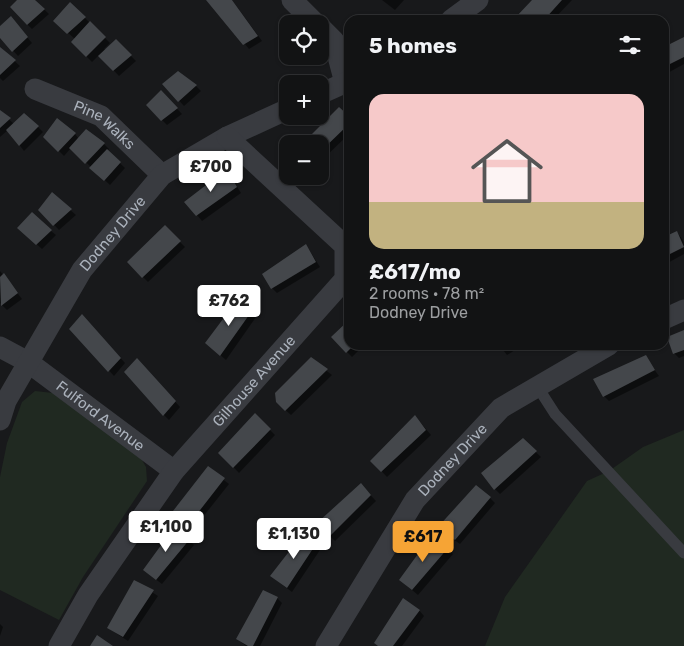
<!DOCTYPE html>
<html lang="en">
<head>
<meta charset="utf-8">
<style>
  :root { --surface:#121314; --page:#1f2022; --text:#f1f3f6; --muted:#9c9ea0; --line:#313234; --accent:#f6a435 }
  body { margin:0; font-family:Rubik,sans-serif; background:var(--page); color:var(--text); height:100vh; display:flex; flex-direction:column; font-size:19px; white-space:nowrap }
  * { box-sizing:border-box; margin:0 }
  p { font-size:16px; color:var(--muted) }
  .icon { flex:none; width:28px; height:28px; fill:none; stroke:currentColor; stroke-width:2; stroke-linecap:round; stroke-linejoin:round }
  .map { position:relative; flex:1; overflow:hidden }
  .details { position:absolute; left:344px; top:15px; width:325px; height:335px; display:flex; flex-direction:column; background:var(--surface); border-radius:15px; box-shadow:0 1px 4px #0004,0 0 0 1px var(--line) }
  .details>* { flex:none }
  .fabs { position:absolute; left:279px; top:15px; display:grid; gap:10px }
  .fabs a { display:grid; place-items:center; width:50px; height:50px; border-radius:10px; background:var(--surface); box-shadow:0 1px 4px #0004,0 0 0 1px var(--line); font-size:25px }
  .price { position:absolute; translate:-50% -42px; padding:0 11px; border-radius:5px; background:#fff; color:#222; font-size:16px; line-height:32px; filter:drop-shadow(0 1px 2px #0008) }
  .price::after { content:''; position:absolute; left:50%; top:30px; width:15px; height:11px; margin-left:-8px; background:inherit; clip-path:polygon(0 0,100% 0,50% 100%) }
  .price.selected { background:var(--accent); color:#111 }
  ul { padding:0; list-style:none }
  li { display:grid; align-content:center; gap:10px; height:265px; padding:0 25px }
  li+li { border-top:1px solid var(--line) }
  li span { display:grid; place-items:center; height:155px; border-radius:15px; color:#555 }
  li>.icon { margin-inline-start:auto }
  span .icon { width:90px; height:90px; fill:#fffc; stroke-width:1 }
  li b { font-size:21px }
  h2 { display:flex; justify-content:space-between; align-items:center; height:60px; padding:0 25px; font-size:21px }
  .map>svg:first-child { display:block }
  .green { fill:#202921 }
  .shadow { fill:#0007 }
  .building { fill:#44474b }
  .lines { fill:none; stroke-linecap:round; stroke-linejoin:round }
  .lane { stroke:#393b40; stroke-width:11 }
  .street { stroke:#393b40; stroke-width:21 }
  .labels { text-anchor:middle; stroke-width:4; stroke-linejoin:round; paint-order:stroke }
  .street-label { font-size:15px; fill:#aab1bb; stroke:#131416 }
</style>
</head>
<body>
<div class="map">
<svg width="684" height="646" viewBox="0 0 684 646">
  <rect width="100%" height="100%" fill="#18191b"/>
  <path class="green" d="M35,391L53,393L139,455L146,467L147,481L83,577L59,620L0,590V477L7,443L22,402Z
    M684,430V646H485L505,597L587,481L609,471L643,447Z"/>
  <path class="shadow" d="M18,0H34L49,14L32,29L27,24Z
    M209,0H232L262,41L249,49Z
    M382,0H404L395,10Z
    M534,0H572L553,20H519Z
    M70,3L110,43L104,49L106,50L116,41L136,61L119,76L99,55L92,62L72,42L75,39L60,26Z
    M15,23L32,43L18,56L0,36V28Z
    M684,38V64L664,75V49Z
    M0,48L20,66L3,81L0,78Z
    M164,84L196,86L201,91L184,106Z
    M166,97L182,114L167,125L147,105Z
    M0,111L14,124L38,127L43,132L24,151L8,130L0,137Z
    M349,117V134L320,162V144Z
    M86,130L104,144L109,149L107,151L125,168L110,185L71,148L64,156L45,137L75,134L79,139Z
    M227,171L241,193L202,221L197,215Z
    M52,194L76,215L59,230L40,210Z
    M165,227L185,247L148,282L128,262Z
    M51,231L56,235L42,249L24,233Z
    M677,232L684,242V254L664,265V239Z
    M306,245L320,267L277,293L272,288Z
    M0,271L22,299L7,310L0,303Z
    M253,309L258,314L226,360L212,348Z
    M87,321L125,363L114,376L71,329Z
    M684,332V356L679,358L674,353Z
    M332,337L349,345H364L352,357Z
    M499,345H523L507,355Z
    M645,357L659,376L609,401L604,396Z
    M311,359L332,375L291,415L282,407Z
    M142,365L180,407L169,420L164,415Z
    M255,415L275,435L239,473L220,453Z
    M420,422L431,435L387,477L372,461Z
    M523,440L541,457L500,494L495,489Z
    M208,468L229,484L195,527L174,511Z
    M361,485L376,501L335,541L330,536Z
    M490,498L495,503L460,544L444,533Z
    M432,538L453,554L418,595L406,585Z
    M189,540L194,545L162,584L150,575Z
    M317,542L322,547L292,592L276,580Z
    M135,581L158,596L128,641L108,628Z
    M264,592L277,598L282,603L260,646H246L237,639Z
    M419,610L424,616L402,646H379Z
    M0,624L3,627L0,636Z"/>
  <path class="building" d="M17,0H35L45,9L27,25L10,7Z
    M206,0H232L258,36L243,45Z
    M532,0H562L544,20H517L515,18Z
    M70,2L86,17L67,34L53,21Z
    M11,16L28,37L12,52L0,38V26Z
    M90,21L106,37L86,57L71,42Z
    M684,37V57L664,67V47Z
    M116,39L132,55L113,71L98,56Z
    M0,47L16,60L0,75Z
    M178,71L197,85L178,102L162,84Z
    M161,90L178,108L161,121L146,105Z
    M339,107L349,116V124L320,152V144H302Z
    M0,110L11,118L0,128Z
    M24,113L39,126L19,146L6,130Z
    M57,118L76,133L58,152L43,137Z
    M86,129L105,143L85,164L69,148Z
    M107,149L121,162L104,181L89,168Z
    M227,169L237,187L196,216L184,202Z
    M52,192L72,209L53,226L38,210Z
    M32,212L52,230L36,245L17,228Z
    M165,225L181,241L142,278L127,262Z
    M677,231L684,247L664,257V237Z
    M306,244L316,262L271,289L262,274Z
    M4,273L18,293L1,306L0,277Z
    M238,299L254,308L220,356L205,343Z
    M82,314L121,358L108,372L69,329Z
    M349,320V345H354L346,353L331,337Z
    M684,330V350L673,354L667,337Z
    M646,355L655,370L603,397L593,379Z
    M311,357L328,369L285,411L276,402L275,393Z
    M137,358L176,401L163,416L124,372Z
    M255,413L271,429L233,468L218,453Z
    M415,415L426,430L381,472L370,461Z
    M523,438L537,451L494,490L481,473Z
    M208,466L225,478L190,523L173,511Z
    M361,483L371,495L329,537L317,523Z
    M476,485L491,497L455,540L437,528Z
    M175,526L190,539L156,580L143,570Z
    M305,531L318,541L287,588L270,576Z
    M431,536L448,548L412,590L399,580Z
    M134,580L154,590L123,637L107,628Z
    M263,590L278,597L253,646H248L236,639Z
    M403,598L420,610L393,646H378L374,643Z
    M97,635L113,646H90Z"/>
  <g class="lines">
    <path class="lane" d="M537,386L555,414L684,553"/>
    <g class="street">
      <path d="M292,0L316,24"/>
      <path d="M451,20L478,0"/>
      <path d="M320,27L334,41L345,83"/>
      <path id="s1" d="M35,89L101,116L162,175"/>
      <path d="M320,94L349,81"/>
      <path d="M664,319L684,310"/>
      <path id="s2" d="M0,347L28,362L174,471"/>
      <path id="s3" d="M0,420L6,401L82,270L162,175L227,137L288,109"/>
      <path id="s4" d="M59,646L88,595L174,471L345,279V246L227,137"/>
      <path id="s5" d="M326,646L415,500L501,408L609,345"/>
    </g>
  </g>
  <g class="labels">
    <g class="street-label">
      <text dy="5" stroke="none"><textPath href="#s1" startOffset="79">Pine Walks</textPath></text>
      <text dy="5" stroke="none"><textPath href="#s3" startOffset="219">Dodney Drive</textPath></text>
      <text dy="5" stroke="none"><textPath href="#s4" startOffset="330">Gilhouse Avenue</textPath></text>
      <text dy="5" stroke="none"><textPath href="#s2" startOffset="122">Fulford Avenue</textPath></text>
      <text dy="5" stroke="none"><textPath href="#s5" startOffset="226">Dodney Drive</textPath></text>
    </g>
  </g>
</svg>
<div class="fabs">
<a><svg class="icon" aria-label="locate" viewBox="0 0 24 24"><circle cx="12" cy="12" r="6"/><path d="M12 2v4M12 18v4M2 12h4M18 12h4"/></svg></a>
<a>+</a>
<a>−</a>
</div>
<b class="price" style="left:211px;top:193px">£700</b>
<b class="price" style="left:229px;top:327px">£762</b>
<b class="price" style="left:166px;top:553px">£1,100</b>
<b class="price" style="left:294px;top:560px">£1,130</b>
<b class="price selected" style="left:423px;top:563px">£617</b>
<section class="details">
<h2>5 homes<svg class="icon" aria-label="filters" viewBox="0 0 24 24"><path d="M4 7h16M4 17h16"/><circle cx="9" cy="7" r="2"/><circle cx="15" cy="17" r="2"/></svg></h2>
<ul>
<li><span style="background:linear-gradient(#f6c9c9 70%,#c2b280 0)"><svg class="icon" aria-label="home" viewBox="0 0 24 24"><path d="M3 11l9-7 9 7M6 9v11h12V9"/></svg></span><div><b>£617/mo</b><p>2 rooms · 78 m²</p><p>Dodney Drive</p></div></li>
</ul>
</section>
</div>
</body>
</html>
